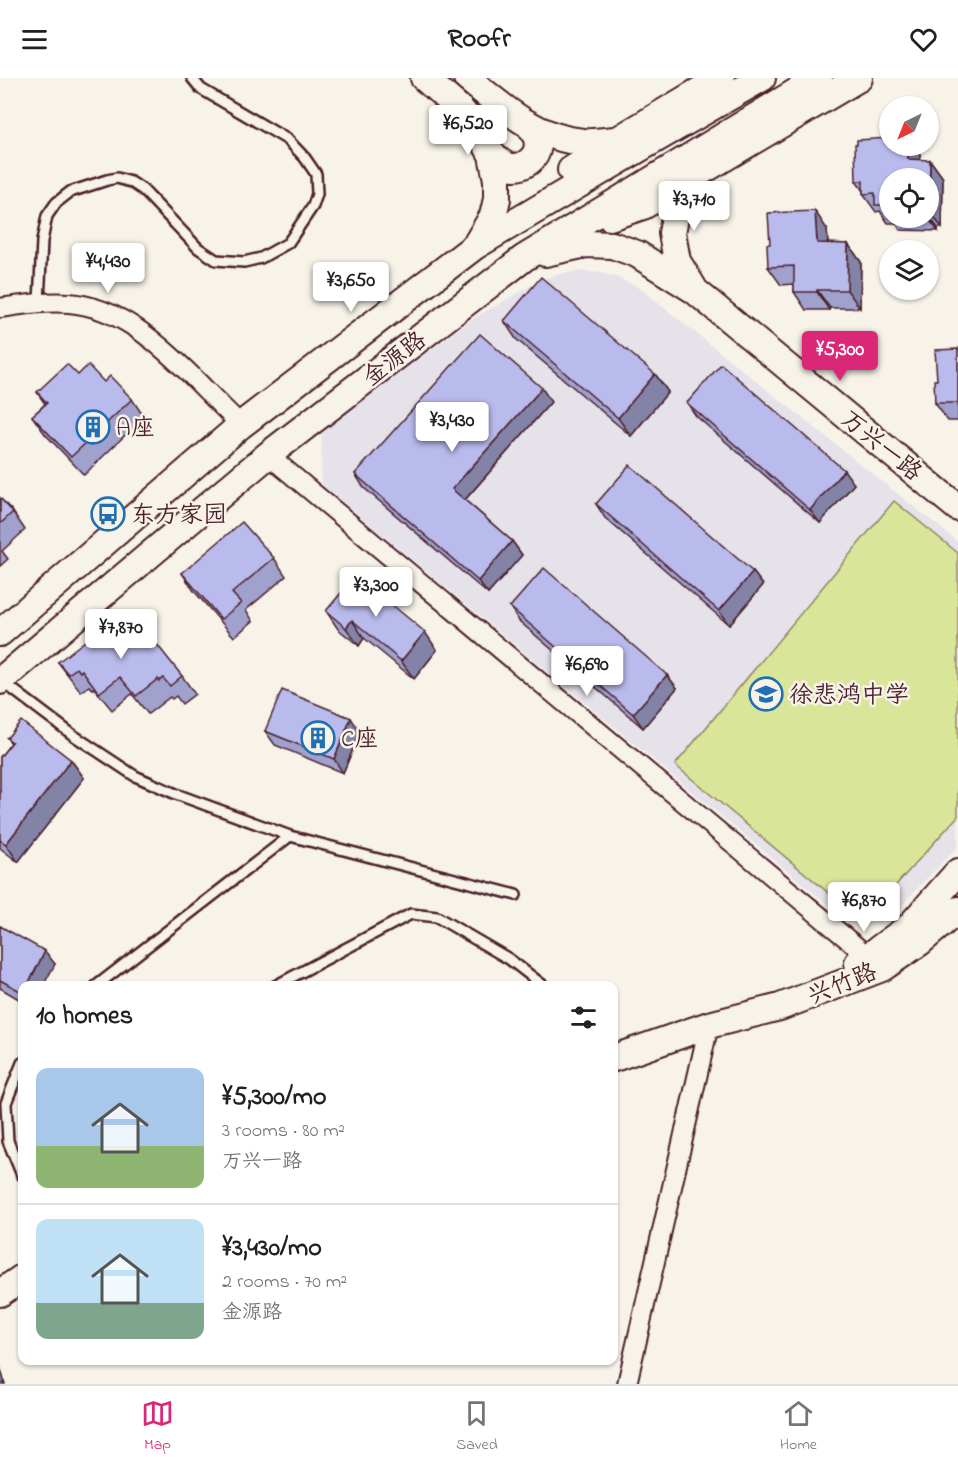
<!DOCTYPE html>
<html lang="en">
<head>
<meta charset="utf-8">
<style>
  :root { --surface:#fff; --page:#f2f2f2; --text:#202124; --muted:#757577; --line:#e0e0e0; --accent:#db2777 }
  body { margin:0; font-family:"Indie Flower","LXGW WenKai TC",sans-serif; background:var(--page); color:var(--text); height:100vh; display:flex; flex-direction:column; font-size:22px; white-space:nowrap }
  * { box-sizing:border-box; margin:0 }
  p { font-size:20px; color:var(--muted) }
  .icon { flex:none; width:33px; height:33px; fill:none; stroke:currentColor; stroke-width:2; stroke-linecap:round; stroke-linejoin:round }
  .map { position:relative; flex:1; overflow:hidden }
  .panel { position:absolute; left:18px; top:903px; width:600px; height:384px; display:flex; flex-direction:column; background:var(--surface); border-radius:12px; box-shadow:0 2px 4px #0004 }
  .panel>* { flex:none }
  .needle { width:39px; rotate:223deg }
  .fabs { position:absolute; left:879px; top:18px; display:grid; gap:12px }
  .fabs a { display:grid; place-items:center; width:60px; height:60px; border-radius:50%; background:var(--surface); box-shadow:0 2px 4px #0004; font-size:30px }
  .price { position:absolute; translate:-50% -51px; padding:0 14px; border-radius:6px; background:#fff; color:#222; font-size:20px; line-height:39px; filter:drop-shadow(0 2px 3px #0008) }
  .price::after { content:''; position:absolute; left:50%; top:36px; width:18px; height:14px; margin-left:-9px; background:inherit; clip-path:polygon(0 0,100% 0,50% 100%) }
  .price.selected { background:var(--accent); color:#fff }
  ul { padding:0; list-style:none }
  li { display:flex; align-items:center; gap:18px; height:150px; padding:0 18px }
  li+li { border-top:2px solid var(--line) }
  li span { display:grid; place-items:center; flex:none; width:168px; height:120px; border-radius:12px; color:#555 }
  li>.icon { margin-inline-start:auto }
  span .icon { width:72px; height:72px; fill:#fffc; stroke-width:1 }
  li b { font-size:26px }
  h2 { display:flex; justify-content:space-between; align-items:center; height:72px; padding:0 18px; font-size:26px }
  header { display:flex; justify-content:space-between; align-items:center; height:78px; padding:0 18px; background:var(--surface); font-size:27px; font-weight:800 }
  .dock { display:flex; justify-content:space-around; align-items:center; height:84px; border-top:2px solid var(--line); background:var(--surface); font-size:16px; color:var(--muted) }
  .dock a { display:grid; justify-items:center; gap:3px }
  .dock .selected { color:var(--accent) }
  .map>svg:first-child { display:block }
  .built { fill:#e5e2ea }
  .pitch { fill:#d9e598; stroke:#928262; stroke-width:1.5 }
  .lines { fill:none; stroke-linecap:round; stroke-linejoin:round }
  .lane-casing { stroke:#4a1f2b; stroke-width:14 }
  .street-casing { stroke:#4a1f2b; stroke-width:22 }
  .secondary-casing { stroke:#4a1f2b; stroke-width:30 }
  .lane { stroke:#f7f3e8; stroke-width:9 }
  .street { stroke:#f7f3e8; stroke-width:18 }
  .secondary { stroke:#f7f3e8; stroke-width:26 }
  .wall { fill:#a0a1cc; stroke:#4a1f2b; stroke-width:1.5; fill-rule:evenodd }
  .shaded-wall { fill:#8283a6; stroke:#4a1f2b; stroke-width:1.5 }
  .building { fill:#babbed; stroke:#4a1f2b; stroke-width:1.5 }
  .labels { text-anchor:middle; stroke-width:5; stroke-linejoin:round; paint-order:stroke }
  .street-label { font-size:24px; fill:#4a1f2b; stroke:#f7f3e8 }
  .poi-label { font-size:24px; fill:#4a1f2b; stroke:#f7f3e8; text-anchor:start }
</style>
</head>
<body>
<header><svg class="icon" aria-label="menu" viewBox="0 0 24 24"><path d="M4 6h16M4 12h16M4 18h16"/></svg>Roofr<svg class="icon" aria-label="heart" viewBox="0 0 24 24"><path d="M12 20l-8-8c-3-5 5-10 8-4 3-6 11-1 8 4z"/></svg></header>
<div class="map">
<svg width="958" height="1306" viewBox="0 0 958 1306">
  <rect width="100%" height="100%" fill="#f7f3e8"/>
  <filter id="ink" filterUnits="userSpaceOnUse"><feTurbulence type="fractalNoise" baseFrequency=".0167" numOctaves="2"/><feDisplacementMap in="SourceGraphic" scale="12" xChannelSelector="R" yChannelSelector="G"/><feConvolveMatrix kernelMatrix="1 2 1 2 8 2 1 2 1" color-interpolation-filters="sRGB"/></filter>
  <g filter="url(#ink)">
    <path class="built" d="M580,193L601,195L618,200L638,209L958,464V768L895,834L849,844L321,406L322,352L472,241L543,201L560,196Z"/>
    <path class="pitch" d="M894,423L958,475V738L887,817L843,827L675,687Z"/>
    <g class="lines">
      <g class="lane-casing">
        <path id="lane" d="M39,225L42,163L47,138L56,125L70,114L107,102L117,100L131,104L143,112L198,170L216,182L244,184L261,180L288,165L313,128L317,116L316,96L305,80L288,62L201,11L192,0
          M3,604L73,657L135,698L176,716L290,758L516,817
          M96,908L290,758
          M275,908L411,836L437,839L509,881L544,908
          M22,985L6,1025L8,1063L22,1097"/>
      </g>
      <g class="street-casing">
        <path id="street" d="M0,230C22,227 46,223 69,225C119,229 157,264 192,298C208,314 224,331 241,347
          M268,377L876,885
          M627,1306L709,947"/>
      </g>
      <g class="secondary-casing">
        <path id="secondary" d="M424,0L460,31L479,53L492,77L497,102V121L493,138L477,165
          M467,0C502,29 536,60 583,64C593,65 605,63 615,62
          M492,77C496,80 502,86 508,88C523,93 542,78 537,61C536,57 532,52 530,48
          M571,92L619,61L721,0
          M610,139L643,128L859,0
          M545,175L586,166L612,167L637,176L694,212L958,430
          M693,209L677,183L672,155L676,134L682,119L695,101
          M0,555L241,347L475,168L642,69L762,0
          M0,603L268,377L524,180L819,0
          M858,885L869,878L910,848L958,794
          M614,980L709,947L780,929L882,890L920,864L958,832
          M0,1215L22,1200"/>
      </g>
      <use href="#lane" class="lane"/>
      <use href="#street" class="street"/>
      <use href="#secondary" class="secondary"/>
    </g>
    <path class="wall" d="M890,68H913L920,77V82H930L943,100L942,150H938V153L900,152L896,145H888L880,133L876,134L863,116V113L856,103ZM890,100H928V140H890Z
      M827,151L828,165L848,166L861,184L860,230H830L829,232H806L794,214V206L781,207L768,189Z
      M504,243L655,296L668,314L631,358L516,261Z
      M958,271V343H948L935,325L937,302Z
      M78,297L104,304L132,321L144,339L84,397L45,356L32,338L45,326L37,314Z
      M551,324L465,422L512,463L522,477L488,516L364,410L355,396Z
      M687,325L854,406L820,445L696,338Z
      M0,420L13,434L25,452L2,473L8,481L0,488Z
      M596,426L753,494L763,507L729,547L605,440Z
      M274,480L286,498L246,532L253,543L234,559L194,513L182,495Z
      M510,529L667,597L677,610L643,650L519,543Z
      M326,533L437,572L414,601L364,560L359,568L338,551Z
      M58,584L182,598L195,616L182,626L176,618L172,621L170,619L148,636L132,616L112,632L94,610L92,611L89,608L81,614Z
      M265,653L360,654L343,695L275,667Z
      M7,660L71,682L84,700L18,784L0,770V679L11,665Z
      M0,848L55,886L22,908V923L0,910Z"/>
    <path class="shaded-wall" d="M908,68H913L920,77L921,99L908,81Z
      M930,82L943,100L942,150L929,132Z
      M815,133L827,151L829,183L817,165Z
      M928,137L938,150V153L928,140Z
      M848,166L861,184L860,230L847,212Z
      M817,212L830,230L829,232L817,214Z
      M655,296L668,314L631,358L618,340Z
      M542,310L551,324L462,425L452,411Z
      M844,392L854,406L820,445L810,432Z
      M512,463L522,477L488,516L478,503Z
      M753,494L763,507L729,547L719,533Z
      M352,542L364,560L359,568L346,550Z
      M425,554L437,572L414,601L401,583Z
      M667,597L677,610L643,650L633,636Z
      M351,640L360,654L343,695L334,681Z
      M71,682L84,700L18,784L6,766Z
      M45,873L55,886L43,908H27Z
      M0,1288L5,1306H0Z"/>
    <path class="building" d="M890,60V68H908V81L930,82L929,132H928V100H890V134H888V127H875V115L863,116V103H856L855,66H857V62Z
      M815,133L817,165L848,166L847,212H817V214H794V188L768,189L767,166H770L768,135Z
      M541,199L655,296L618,340L504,243Z
      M480,256L542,310L452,411L512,463L478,503L355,396Z
      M958,271V325H935L934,302H937L935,272Z
      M67,286L78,297L88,287L104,304L110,298L132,321L71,379L32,338L47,325L37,314Z
      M721,286L844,392L810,432L687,325Z
      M630,387L753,494L719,533L596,426Z
      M0,420L13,434L0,446Z
      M242,444L274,480L232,515L241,525L221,541L182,495Z
      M544,490L667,597L633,636L510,529Z
      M356,497L425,554L401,583L352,542L346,550L326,533Z
      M103,549L147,554L182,598L170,608L163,600L159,603L158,601L136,618L120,599L99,615L82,592L80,594L77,590L68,596L58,584Z
      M282,612L351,640L334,681L265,653Z
      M21,643L71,682L6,766L0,762V679L12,664L7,660Z
      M0,848L45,873L27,908H22V914L0,902Z"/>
  </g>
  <defs>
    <g id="building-ring" transform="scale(1.725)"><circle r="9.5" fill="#f7f3e8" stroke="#1f6fb2" stroke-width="1.5"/><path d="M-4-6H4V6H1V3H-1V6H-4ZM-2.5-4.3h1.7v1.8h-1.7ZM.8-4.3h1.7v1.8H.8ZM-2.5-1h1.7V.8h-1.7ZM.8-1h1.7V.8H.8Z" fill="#1f6fb2"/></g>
    <g id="bus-ring" transform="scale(1.725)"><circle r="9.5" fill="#f7f3e8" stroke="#1f6fb2" stroke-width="1.5"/><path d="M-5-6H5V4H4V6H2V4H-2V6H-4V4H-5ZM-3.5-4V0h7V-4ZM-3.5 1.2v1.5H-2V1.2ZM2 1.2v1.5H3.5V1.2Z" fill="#1f6fb2"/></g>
    <g id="school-ring" transform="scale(1.725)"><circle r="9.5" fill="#f7f3e8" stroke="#1f6fb2" stroke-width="1.5"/><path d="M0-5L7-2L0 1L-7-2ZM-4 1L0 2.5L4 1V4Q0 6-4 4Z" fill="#1f6fb2"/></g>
  </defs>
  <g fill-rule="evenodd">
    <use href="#building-ring" x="93" y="349"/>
    <use href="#bus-ring" x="108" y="436"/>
    <use href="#school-ring" x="766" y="616"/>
    <use href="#building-ring" x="318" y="660"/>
  </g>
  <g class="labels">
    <g class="street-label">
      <text transform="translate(394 280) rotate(-38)" y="8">金源路</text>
      <text transform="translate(882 367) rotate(39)" y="8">万兴一路</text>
      <text transform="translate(842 905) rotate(-22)" y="8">兴竹路</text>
    </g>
    <g class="poi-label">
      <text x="116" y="357">A座</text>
      <text x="131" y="444">东方家园</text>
      <text x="789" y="624">徐悲鸿中学</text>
      <text x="341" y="668">C座</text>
    </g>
  </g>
</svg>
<div class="fabs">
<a><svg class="needle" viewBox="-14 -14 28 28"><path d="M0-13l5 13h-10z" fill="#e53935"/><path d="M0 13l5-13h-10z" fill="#757577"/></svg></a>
<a><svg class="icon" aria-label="locate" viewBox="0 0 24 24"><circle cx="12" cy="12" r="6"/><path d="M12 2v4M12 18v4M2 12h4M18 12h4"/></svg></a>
<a><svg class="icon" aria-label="layers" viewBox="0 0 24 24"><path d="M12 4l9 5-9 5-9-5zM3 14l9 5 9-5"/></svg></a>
</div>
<b class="price" style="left:468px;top:78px">¥6,520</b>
<b class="price" style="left:694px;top:154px">¥3,710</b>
<b class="price" style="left:108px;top:216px">¥4,430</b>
<b class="price" style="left:351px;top:235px">¥3,650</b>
<b class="price selected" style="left:840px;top:304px">¥5,300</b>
<b class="price" style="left:452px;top:375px">¥3,430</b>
<b class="price" style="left:376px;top:540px">¥3,300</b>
<b class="price" style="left:121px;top:582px">¥7,870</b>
<b class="price" style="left:587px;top:619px">¥6,690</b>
<b class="price" style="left:864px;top:855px">¥6,870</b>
<section class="panel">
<h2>10 homes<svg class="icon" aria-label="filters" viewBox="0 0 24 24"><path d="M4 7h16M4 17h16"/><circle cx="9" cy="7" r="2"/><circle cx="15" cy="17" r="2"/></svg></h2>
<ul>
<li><span style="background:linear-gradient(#a9c7e8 65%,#8fb573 0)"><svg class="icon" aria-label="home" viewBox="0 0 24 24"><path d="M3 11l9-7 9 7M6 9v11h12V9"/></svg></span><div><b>¥5,300/mo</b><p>3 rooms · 80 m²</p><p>万兴一路</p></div></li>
<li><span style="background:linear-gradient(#bfe0f5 70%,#7fa58c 0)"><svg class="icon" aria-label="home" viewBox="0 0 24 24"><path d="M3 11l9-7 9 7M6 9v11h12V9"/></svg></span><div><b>¥3,430/mo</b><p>2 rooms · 70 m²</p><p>金源路</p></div></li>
</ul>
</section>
</div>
<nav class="dock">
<a class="selected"><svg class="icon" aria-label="map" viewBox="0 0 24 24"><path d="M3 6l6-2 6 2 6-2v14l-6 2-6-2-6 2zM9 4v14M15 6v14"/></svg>Map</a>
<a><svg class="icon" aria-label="saved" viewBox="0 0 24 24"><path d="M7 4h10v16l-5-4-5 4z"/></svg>Saved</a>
<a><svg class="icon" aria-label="home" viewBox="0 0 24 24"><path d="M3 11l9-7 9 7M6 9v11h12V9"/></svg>Home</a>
</nav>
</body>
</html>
